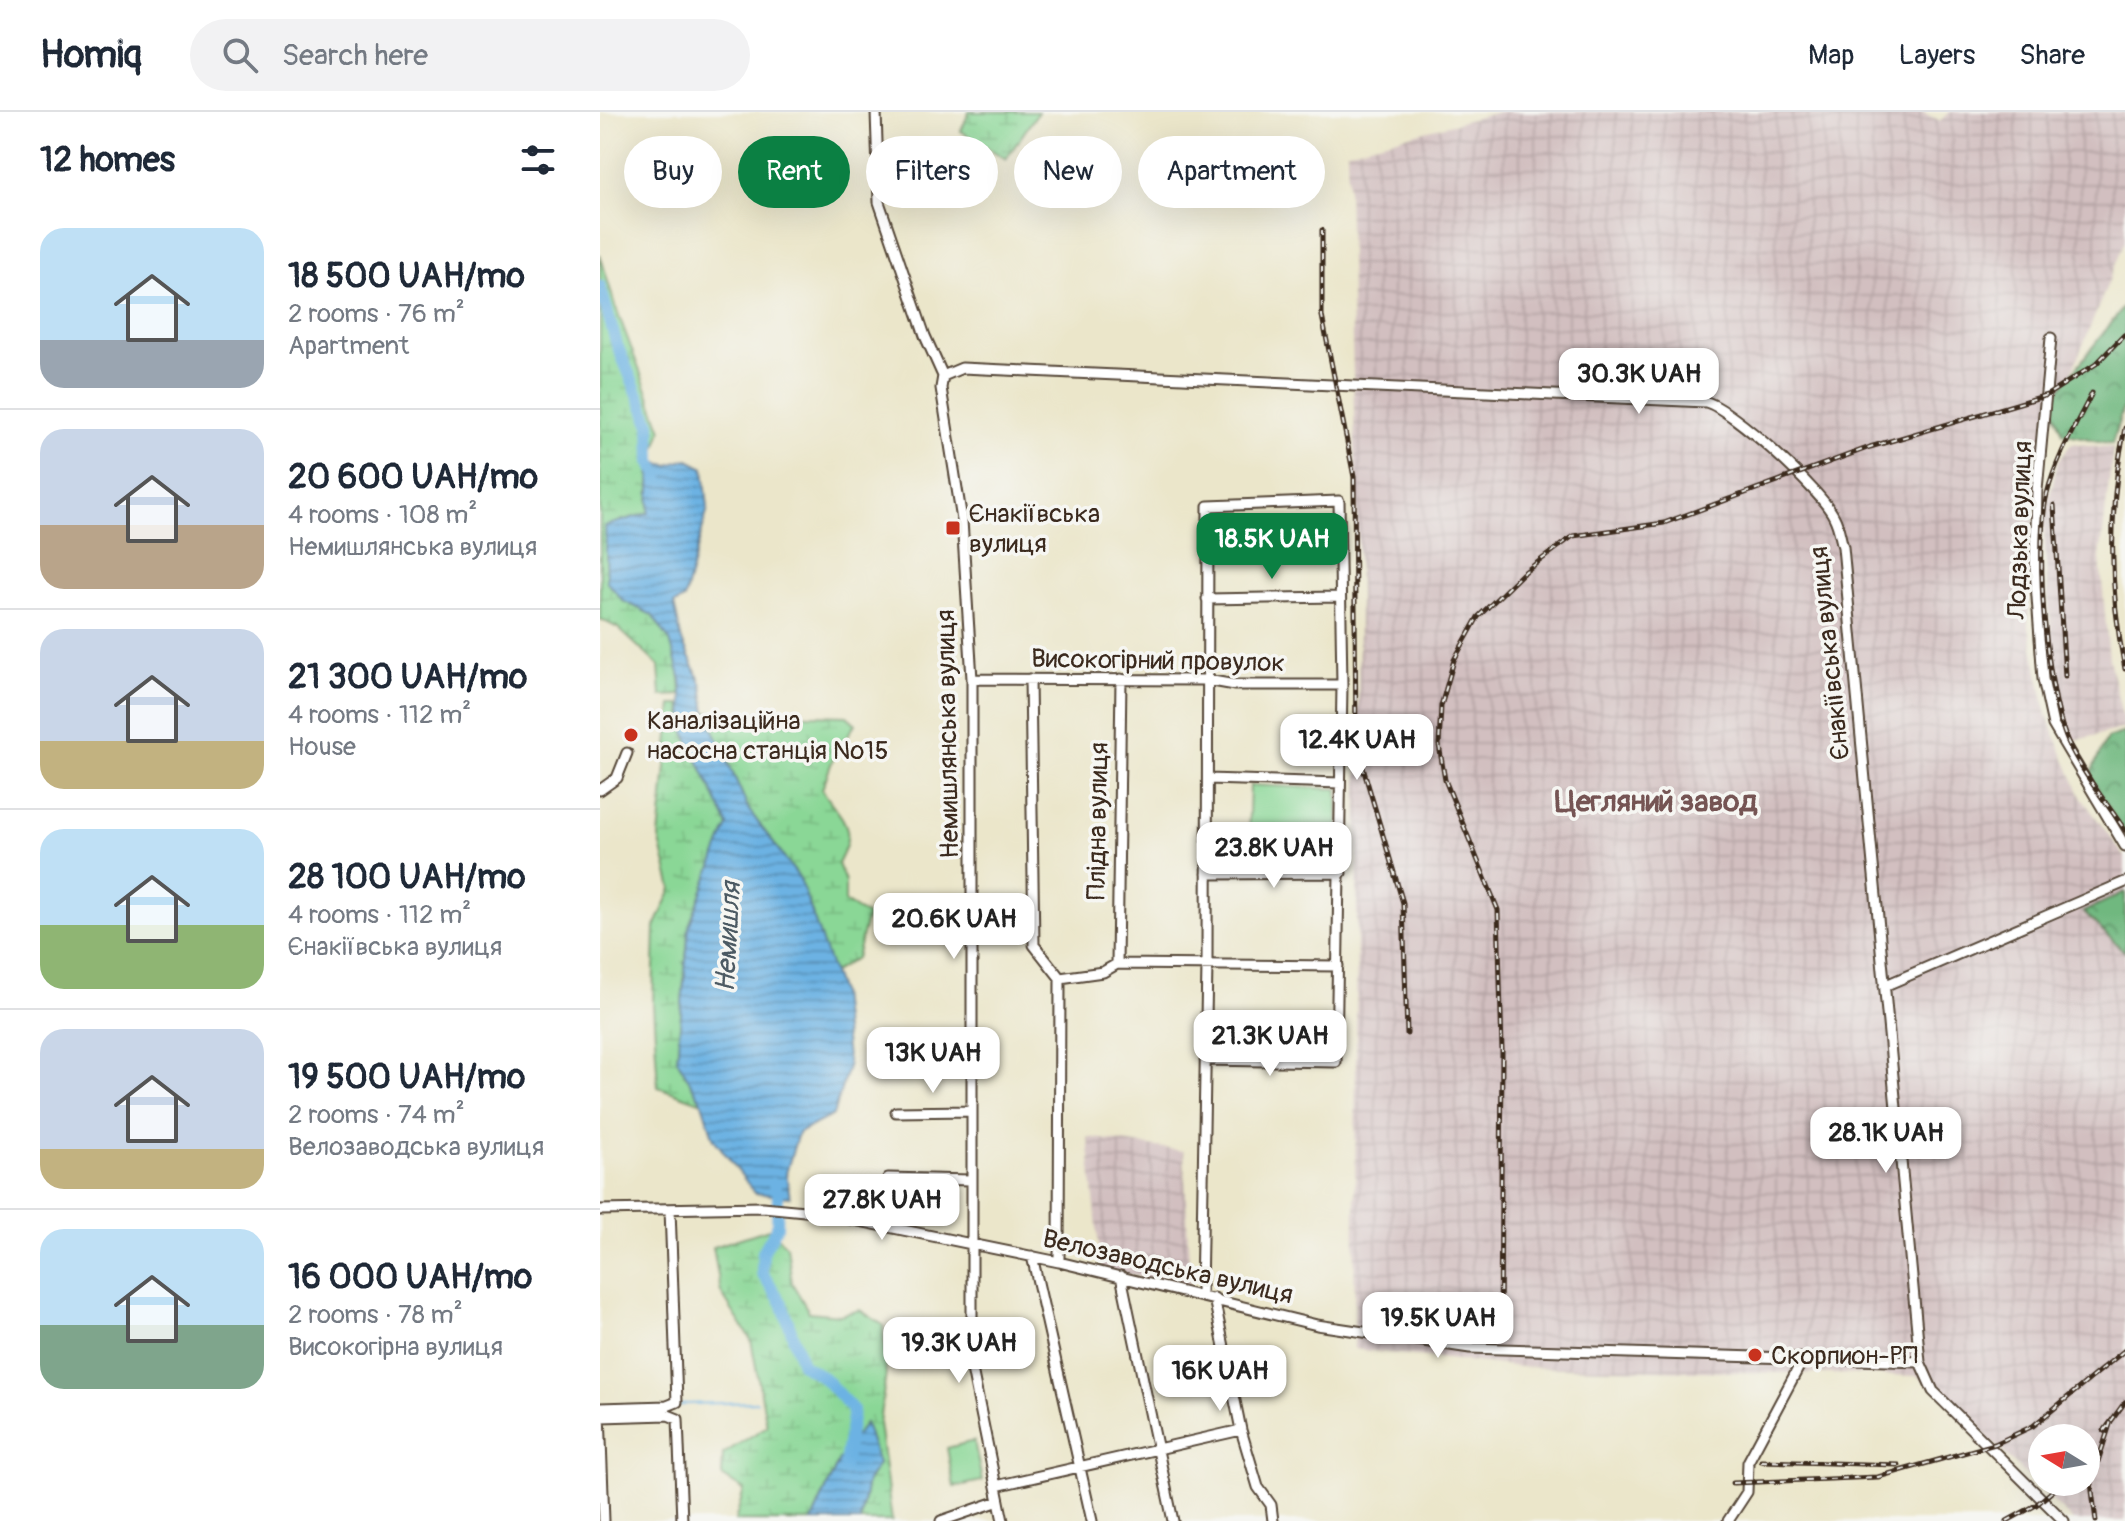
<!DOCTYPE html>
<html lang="en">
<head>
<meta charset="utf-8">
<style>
  :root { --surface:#fff; --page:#f2f2f3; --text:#1f2937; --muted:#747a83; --line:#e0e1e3; --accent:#0b8043 }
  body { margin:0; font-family:Pangolin,sans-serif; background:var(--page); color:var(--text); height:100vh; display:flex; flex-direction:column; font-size:30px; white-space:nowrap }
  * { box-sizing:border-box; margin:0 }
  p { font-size:26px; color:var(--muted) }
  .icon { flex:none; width:44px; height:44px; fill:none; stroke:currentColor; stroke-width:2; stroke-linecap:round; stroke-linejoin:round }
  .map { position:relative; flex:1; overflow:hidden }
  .sheet { display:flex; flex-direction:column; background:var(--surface); width:600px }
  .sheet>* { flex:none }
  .banner { position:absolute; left:24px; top:24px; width:760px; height:72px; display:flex; gap:16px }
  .needle { width:52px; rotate:281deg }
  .controls { position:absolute; left:1428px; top:1312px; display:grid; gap:16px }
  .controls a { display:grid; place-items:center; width:72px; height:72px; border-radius:50%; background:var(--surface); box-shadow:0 8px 32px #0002; font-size:40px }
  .price { position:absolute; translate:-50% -68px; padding:0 18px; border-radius:16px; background:#fff; color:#222; font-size:26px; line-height:52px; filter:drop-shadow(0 2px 4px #0008) }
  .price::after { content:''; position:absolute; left:50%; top:48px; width:24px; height:18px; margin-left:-12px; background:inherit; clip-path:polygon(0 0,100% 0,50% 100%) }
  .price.current { background:var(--accent); color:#fff }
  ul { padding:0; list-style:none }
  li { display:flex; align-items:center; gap:24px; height:200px; padding:0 40px }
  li+li { border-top:2px solid var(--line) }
  li span { display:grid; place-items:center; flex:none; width:224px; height:160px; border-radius:24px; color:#555 }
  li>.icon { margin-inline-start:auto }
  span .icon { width:96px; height:96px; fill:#fffc; stroke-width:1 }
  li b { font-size:34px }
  h2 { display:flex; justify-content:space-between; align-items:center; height:96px; padding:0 40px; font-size:34px }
  .chip { padding:0 28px; border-radius:36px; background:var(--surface); box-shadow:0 8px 32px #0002; font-size:28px; line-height:72px }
  .chip.current { background:var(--accent); color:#fff }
  header { display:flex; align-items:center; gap:48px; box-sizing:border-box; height:112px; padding:0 40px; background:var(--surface); border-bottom:2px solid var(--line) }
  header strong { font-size:38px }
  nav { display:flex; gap:44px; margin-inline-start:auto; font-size:28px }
  .search { width:560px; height:72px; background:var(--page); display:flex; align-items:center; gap:20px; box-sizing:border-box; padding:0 28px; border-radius:44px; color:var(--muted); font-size:30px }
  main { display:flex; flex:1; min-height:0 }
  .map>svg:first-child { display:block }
  .industrial { fill:url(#industrial-grid); fill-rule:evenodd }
  .green { fill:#8ad796; stroke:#62805a; stroke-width:2 }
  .forest { fill:url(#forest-crowns); stroke:#55714e; stroke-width:2 }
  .wetland { fill:url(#wetland-marsh); stroke:#62805a; stroke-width:2 }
  .water { fill:url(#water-rules); stroke:#546e80; stroke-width:2 }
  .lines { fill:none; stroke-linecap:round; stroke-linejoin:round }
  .stream { stroke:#6cb2e3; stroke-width:2 }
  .river { stroke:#6cb2e3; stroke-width:12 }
  .minor-casing { stroke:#554638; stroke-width:13 }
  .minor { stroke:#fff; stroke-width:9 }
  .rail-casing { stroke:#3b2a1e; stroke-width:5 }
  .rail { stroke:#f6f6f2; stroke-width:2; stroke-dasharray:6; stroke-linecap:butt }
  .poi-dot { fill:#c8321e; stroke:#f6f6f2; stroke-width:3 }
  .labels { text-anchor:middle; stroke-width:7; stroke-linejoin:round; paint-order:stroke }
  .poi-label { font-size:26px; fill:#3b2a1e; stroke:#f6f6f2; text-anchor:start }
  .street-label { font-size:26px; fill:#3b2a1e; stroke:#f6f6f2 }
  .water-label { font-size:28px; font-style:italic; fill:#4c5a63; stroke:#f6f6f2 }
  .quarter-label { font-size:30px; font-weight:bold; fill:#755453; stroke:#f6f6f2 }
</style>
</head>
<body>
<header>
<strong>Homiq</strong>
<div class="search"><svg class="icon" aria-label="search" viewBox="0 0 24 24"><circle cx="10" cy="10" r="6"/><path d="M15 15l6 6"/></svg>Search here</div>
<nav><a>Map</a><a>Layers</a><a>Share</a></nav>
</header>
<main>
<section class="sheet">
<h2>12 homes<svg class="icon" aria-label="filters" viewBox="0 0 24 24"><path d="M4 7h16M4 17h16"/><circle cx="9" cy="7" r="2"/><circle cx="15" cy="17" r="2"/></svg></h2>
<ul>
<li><span style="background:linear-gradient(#bfe0f5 70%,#9aa5b1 0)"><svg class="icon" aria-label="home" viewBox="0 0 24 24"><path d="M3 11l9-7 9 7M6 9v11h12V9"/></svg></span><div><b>18 500 UAH/mo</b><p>2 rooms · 76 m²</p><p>Apartment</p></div></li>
<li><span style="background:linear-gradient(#c9d6e8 60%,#b9a48a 0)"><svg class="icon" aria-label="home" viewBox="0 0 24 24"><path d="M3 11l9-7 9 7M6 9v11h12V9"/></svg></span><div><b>20 600 UAH/mo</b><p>4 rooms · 108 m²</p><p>Немишлянська вулиця</p></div></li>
<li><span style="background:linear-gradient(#c9d6e8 70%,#c2b280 0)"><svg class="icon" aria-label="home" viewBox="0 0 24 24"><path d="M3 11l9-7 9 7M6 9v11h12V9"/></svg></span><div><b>21 300 UAH/mo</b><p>4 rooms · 112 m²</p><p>House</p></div></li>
<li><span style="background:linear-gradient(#bfe0f5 60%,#8fb573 0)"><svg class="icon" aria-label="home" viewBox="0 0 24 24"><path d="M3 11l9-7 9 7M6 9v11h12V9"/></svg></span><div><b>28 100 UAH/mo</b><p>4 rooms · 112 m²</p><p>Єнакіївська вулиця</p></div></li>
<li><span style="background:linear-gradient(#c9d6e8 75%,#c2b280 0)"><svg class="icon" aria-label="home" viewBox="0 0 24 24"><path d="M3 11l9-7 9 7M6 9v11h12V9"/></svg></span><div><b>19 500 UAH/mo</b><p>2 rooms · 74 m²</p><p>Велозаводська вулиця</p></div></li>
<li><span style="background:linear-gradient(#bfe0f5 60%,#7fa58c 0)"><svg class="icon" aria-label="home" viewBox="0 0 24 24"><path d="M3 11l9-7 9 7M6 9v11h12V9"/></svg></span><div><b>16 000 UAH/mo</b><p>2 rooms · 78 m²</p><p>Високогірна вулиця</p></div></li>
</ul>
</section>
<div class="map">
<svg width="1525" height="1409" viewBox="0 0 1525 1409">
  <defs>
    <pattern id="industrial-grid" width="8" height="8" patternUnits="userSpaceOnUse" patternTransform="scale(2)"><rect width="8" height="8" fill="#d2bfc0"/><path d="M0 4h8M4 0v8" fill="none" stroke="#b5a4a5"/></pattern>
    <pattern id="forest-crowns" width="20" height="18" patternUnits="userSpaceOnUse" patternTransform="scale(2)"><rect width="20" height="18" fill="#6fb87f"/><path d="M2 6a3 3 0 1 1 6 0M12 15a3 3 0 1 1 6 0" fill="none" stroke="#5c9667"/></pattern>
    <pattern id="wetland-marsh" width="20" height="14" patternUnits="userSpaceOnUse" patternTransform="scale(2)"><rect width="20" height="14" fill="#8ad796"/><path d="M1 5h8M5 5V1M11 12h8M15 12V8" fill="none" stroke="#78b981"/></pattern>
    <pattern id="water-rules" width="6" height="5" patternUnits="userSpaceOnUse" patternTransform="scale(2)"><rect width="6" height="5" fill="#6cb2e3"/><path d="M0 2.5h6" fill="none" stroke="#5a91b7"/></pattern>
  </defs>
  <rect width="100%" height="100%" fill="#f6f6f2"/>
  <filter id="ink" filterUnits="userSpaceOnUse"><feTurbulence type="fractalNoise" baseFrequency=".0125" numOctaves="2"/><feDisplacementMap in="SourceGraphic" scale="16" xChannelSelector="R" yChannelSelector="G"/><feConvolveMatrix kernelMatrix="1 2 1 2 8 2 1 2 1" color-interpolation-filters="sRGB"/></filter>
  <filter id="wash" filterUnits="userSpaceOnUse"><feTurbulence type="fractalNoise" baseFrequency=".006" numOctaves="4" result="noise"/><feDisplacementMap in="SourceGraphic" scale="32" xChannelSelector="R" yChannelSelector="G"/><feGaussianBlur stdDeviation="1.8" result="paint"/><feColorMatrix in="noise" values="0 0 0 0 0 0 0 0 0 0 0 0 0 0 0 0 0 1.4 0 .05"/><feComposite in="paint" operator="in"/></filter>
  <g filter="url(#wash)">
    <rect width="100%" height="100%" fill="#ebe6ca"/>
    <path class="industrial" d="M899,0H1322L1340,9L1349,0H1525V129L1438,344L1428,510L1447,604L1481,685L1525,745V1409H1473L1346,1284L1317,1264L921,1255L754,1237L759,483L747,39ZM1442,1326H1486V1370H1442Z
      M1472,331L1513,336L1500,446L1509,547L1525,616L1469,630L1456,588L1443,412L1458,349Z
      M488,1025L584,1039L590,1176L501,1157Z"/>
    <path class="green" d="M650,673L738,677V755L734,758L647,759Z
      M374,1329L382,1369L354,1375L347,1336Z"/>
    <path class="forest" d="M1525,193V289L1512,332L1463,321L1451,289Z
      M1525,620V724L1490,663L1507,626Z
      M1525,780V840L1483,800Z"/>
    <path class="wetland" d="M369,0H438L406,47L361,19Z
      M0,142L15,193L62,318L51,350L49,401L20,409L23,489C32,493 45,497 53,504C73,521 81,557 81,583L61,584L59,554L18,516L0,507Z
      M72,593H81L85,621L129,713L89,814L77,947L102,991L58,975L53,892L55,815L72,777L59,726Z
      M106,600L247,604L256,612L236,639L222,677C241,709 259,712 238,752L245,769V790L267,804L256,846L232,861L200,767L149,698Z
      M169,1117L187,1134L192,1171L209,1200L240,1203L260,1198L283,1213L286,1262L279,1311L292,1409H260L267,1369L278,1352L239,1348L212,1409H135L144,1378L122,1364L123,1342L167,1314L151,1228L121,1181L113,1135Z"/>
    <path class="water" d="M87,347L104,356L108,396L84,487L74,492L82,529L102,573L106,600L149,698L200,767L240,881L248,955L233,1003L198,1021L186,1061L190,1085L155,1081L114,1027L102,991L77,947L89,814L128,713L85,620L81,568L70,529L52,503L23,489L7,470L5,414L49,401L51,350L69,353Z
      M265,1311L278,1352L267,1369L260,1409H212L239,1348Z"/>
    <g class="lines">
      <path class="stream" d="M67,1298L86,1292L157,1290"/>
      <path class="river" d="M0,174L17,233L50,311L51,350L59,364
        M173,1071L178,1082L177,1115L163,1140L162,1161L182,1191L202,1252L224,1266L253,1298L245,1352"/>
    </g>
  </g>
  <g filter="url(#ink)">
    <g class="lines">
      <g class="minor-casing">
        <path id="minor" d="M276,0L279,90L325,224L343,264
          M1451,226L1437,378L1435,458L1443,567L1453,613L1525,734
          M343,264L362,256L1106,290C1131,296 1223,380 1234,405C1239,414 1240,425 1243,435L1320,1250L1333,1279L1464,1409
          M343,264L341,276L362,408L372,567V1257L403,1409
          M607,487L738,485
          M372,567L607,568L635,573H742
          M430,567L434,833L460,866L459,1150
          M608,667L740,671
          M0,678L17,666L27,641
          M607,762L741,761
          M517,852L521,567
          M460,866L503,860L517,852L738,854
          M1284,874L1525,770
          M305,933L370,932
          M296,1000L370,999
          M288,1066L370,1068
          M0,1098L163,1095L215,1100L459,1150L717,1213L870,1236L1320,1250
          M432,1144L492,1409
          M521,1164L573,1409
          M601,1182L607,853L608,394L739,389L742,573L736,950L605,948
          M614,1186L641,1318L658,1375L671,1393L673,1409
          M0,1296L67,1294L77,1290L70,1097
          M0,1300L4,1409
          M1,1305L68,1303L78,1307L82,1409
          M396,1374L641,1318
          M341,1409L399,1389
          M1128,1409L1147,1380L1148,1350L1202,1249"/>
      </g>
      <use href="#minor" class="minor"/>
      <g class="rail-casing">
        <path id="rail" d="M722,118V204L754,365L756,632L803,791L807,922
          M1492,281C1476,313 1456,346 1447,382C1434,435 1446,581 1468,630C1482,661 1506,690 1525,718
          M1525,316C1508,394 1509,479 1525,557
          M1454,393L1465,564
          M900,1216L902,939L898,798L845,668L839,633L841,594L854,548L878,505L922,462L973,424L1064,411L1270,335L1447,283L1496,252L1524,223
          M1504,1319L1525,1290
          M1161,1349L1299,1353
          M1133,1371L1278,1365L1395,1332L1433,1314L1525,1238
          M1407,1409L1436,1393L1463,1370
          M1496,1409L1491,1371L1511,1309"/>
      </g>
      <use href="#rail" class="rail"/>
    </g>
  </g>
  <g class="poi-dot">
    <rect x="345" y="408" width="16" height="16" rx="4"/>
    <circle cx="31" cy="623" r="8"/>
    <circle cx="1155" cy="1243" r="8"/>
  </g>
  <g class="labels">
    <g class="poi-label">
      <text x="369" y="410">Єнакіївська<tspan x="369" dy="30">вулиця</tspan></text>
      <text x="47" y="617">Каналізаційна<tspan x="47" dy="30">насосна станція №15</tspan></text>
      <text x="1171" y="1252">Скорпион-РП</text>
    </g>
    <g class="street-label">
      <text transform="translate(1419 418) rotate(-88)" y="9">Лодзька вулиця</text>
      <text transform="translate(1229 541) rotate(-96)" y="9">Єнакіївська вулиця</text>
      <text transform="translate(558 548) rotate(1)" y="9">Високогірний провулок</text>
      <text transform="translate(347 622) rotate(-91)" y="9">Немишлянська вулиця</text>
      <text transform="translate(497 709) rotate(-89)" y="9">Плідна вулиця</text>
      <text transform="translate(568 1154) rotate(13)" y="9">Велозаводська вулиця</text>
    </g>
    <g class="water-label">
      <text transform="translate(127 825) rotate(-87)" y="10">Немишля</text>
    </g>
    <g class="quarter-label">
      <text x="1056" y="699">Цегляний завод</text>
    </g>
  </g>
</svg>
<div class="controls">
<a><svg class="needle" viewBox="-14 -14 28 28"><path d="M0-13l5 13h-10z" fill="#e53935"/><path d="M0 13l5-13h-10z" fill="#747a83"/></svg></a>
</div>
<b class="price" style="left:1039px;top:304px">30.3K UAH</b>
<b class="price current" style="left:672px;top:469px">18.5K UAH</b>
<b class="price" style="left:757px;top:670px">12.4K UAH</b>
<b class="price" style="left:674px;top:778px">23.8K UAH</b>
<b class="price" style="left:354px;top:849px">20.6K UAH</b>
<b class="price" style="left:670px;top:966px">21.3K UAH</b>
<b class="price" style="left:333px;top:983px">13K UAH</b>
<b class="price" style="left:1286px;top:1063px">28.1K UAH</b>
<b class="price" style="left:282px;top:1130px">27.8K UAH</b>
<b class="price" style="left:838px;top:1248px">19.5K UAH</b>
<b class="price" style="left:359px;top:1273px">19.3K UAH</b>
<b class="price" style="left:620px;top:1301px">16K UAH</b>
<div class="banner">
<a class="chip">Buy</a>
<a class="chip current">Rent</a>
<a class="chip">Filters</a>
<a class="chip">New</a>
<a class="chip">Apartment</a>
</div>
</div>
</main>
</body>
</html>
